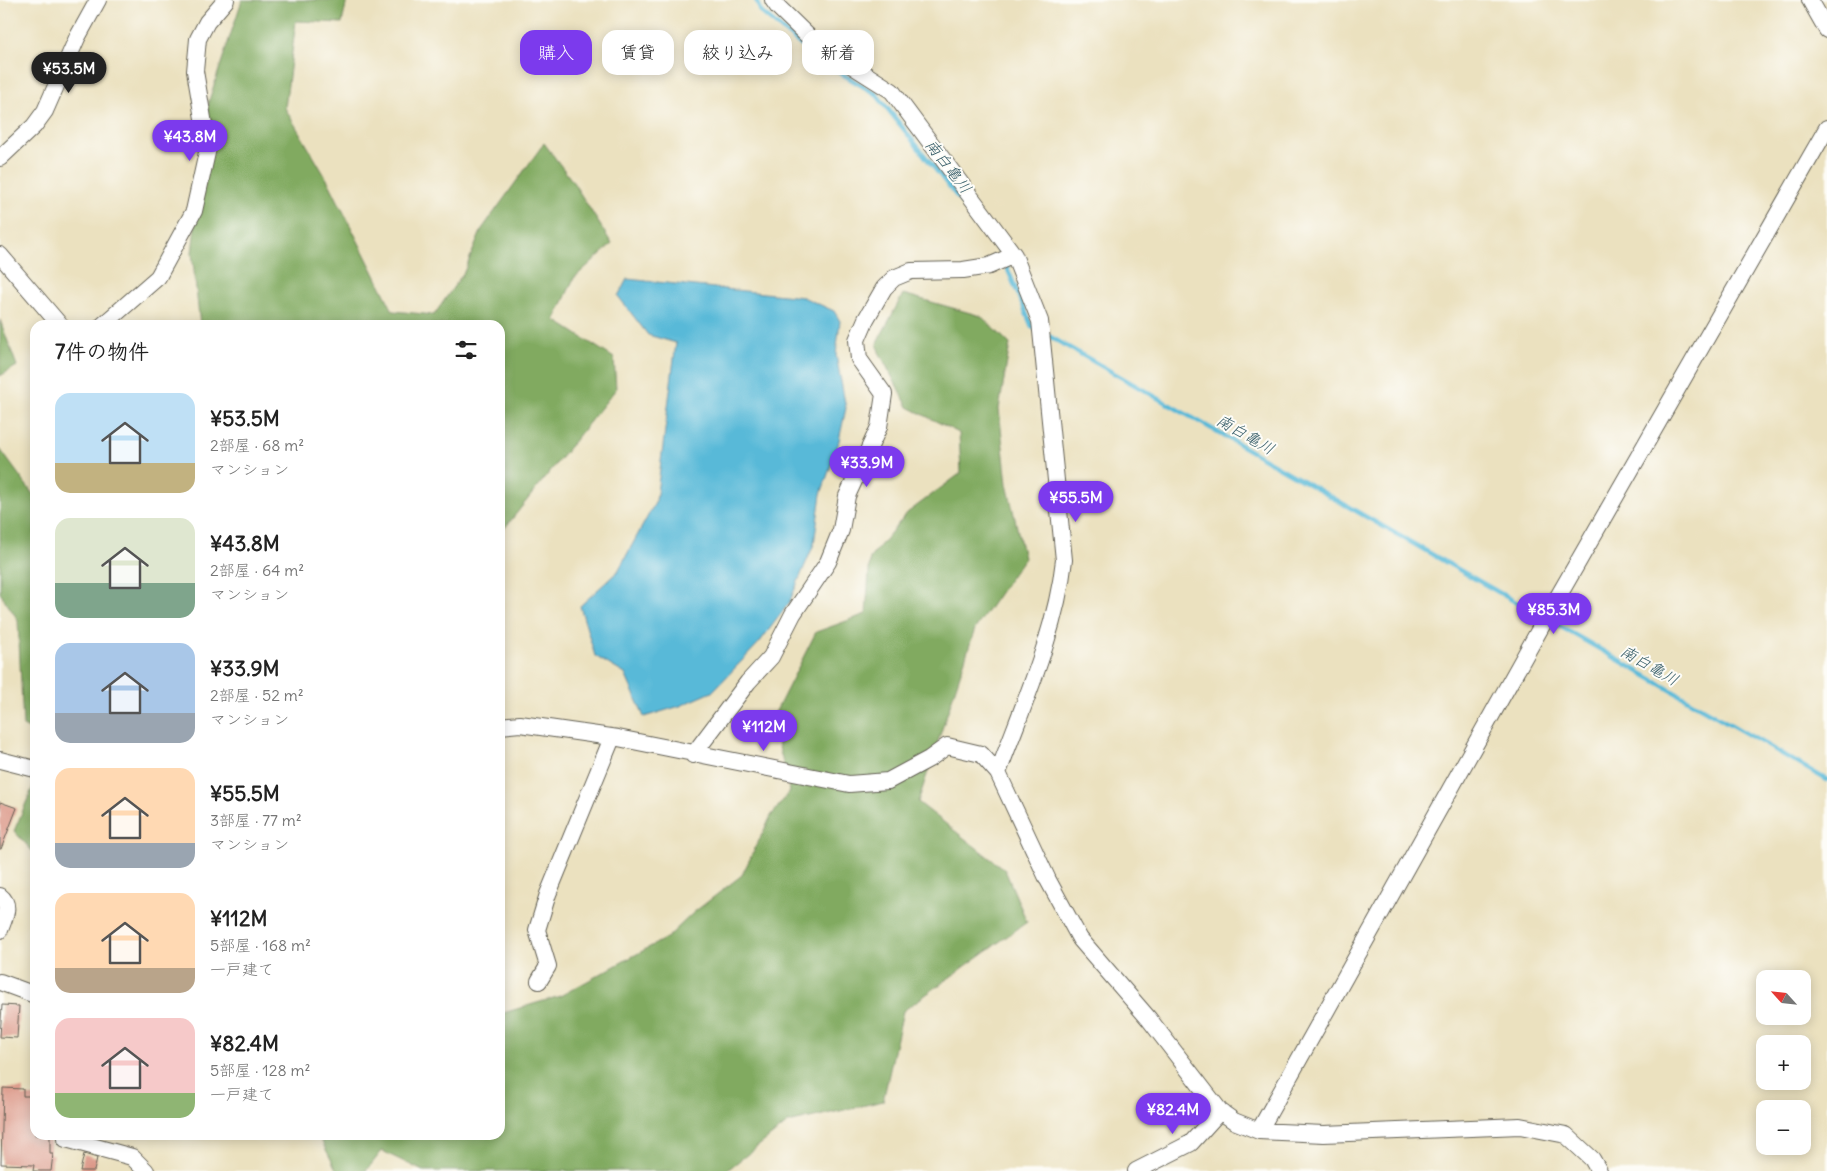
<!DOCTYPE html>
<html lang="ja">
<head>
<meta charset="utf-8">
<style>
  :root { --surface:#fff; --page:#f2f2f2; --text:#222; --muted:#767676; --accent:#7c3aed }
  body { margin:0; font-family:Delius,"Klee One",sans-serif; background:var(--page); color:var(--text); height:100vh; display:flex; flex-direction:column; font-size:19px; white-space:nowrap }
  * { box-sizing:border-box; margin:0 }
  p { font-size:16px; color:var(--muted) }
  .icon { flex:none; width:28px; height:28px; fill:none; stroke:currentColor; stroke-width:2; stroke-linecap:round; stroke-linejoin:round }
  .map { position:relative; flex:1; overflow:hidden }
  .details { position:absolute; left:30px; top:320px; width:475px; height:820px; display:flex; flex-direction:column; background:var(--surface); border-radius:15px; box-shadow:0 2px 12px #0003 }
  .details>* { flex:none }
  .banner { position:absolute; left:520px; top:30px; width:475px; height:45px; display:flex; gap:10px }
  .needle { width:32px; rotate:297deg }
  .buttons { position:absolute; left:1756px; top:970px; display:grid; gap:10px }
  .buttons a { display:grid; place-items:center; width:55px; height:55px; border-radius:10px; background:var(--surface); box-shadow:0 2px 12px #0003; font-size:25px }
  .price { position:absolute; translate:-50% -42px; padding:0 11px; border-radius:18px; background:var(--accent); color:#fff; font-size:16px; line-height:32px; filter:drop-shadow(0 1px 2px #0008) }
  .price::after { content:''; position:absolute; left:50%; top:30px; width:15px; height:11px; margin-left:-8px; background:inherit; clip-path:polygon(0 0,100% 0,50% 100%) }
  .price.active { background:#222; color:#fff }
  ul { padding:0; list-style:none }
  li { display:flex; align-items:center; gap:15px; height:125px; padding:0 25px }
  li span { display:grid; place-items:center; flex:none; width:140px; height:100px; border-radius:15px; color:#555 }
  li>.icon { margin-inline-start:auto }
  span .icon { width:60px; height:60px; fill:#fffc; stroke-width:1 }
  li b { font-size:21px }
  h2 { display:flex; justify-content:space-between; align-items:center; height:60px; padding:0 25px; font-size:21px }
  .tag { padding:0 18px; border-radius:15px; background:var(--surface); box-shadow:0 2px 12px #0003; font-size:18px; line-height:45px }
  .tag.active { background:var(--accent); color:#fff }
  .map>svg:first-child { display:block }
  .forest { fill:#81aa61; stroke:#4e633e }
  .water { fill:#59b9d8; stroke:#3a6a7a }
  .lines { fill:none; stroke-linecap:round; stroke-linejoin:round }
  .stream { stroke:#59b9d8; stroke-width:4.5 }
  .building { fill:#dc9989 }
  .minor-casing { stroke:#646155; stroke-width:18 }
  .minor { stroke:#fff; stroke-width:16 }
  .labels { text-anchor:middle; stroke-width:4; stroke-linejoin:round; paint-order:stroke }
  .water-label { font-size:16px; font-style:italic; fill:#345b67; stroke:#fdfcf7 }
</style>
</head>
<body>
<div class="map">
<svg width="1827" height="1171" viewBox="0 0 1827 1171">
  <rect width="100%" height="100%" fill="#fdfcf7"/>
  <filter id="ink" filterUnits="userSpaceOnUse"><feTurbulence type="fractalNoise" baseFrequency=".02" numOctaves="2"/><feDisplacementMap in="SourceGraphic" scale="10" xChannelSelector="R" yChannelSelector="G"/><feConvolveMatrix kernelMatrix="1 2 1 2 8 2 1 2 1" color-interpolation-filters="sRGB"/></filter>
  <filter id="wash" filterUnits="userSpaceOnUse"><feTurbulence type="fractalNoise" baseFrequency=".0096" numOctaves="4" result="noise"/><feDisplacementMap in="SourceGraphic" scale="20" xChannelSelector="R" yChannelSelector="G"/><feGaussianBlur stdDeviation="1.12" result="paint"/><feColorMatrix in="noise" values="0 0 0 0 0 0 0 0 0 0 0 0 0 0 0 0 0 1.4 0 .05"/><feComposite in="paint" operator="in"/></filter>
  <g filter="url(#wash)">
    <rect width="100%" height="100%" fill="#ebe1bf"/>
    <path class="forest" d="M242,0H347L342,23L296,21L285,108L328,181L393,311L434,315L464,272L482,229L544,143L573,182L612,244L574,278L555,320L614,358L616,389L500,534V325H200L192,253L209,100Z
      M903,294L981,316L1010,344L999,409L1007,484L1024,558L975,629L918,802L1005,870L1027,922L903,1011L883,1101L788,1123L726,1171H423L382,1151L366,1171H337L322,1142L316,1135H500V1014L560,996L668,937L693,913L742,875L771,816L790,791L772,719L816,632L866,614L870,558L907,513L961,473L959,433L908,407L879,352L877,343Z
      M0,320L17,366L0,376Z
      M0,449L35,497V732L23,726L18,620L0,593Z
      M35,782V854L14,831Z"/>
    <path class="water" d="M627,279L803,297L834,311L840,321L836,355L846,408L838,445L821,494L814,544L789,603L759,643L712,692L680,706L644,717L625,674L595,656L580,606L618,571L656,501L676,343L648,335L618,296Z"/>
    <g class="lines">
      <path class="stream" d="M756,0L761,12L820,61L876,94L1000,251L1032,327L1038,330
        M1047,335L1542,617
        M1549,620L1827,780"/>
    </g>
    <g id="blocks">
      <path class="building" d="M0,802L17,808L1,849H0Z
        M2,1005L19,1006L17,1038L0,1037Z
        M3,1088L23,1089V1096H35V1135H50V1154H53L51,1171H33L34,1165L1,1164Z
        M84,1154L97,1158L94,1171H80Z"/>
    </g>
  </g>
  <g filter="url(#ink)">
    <use href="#blocks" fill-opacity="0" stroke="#646155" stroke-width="1"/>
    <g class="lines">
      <g class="minor-casing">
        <path id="minor" d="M773,0L778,7L813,41L892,91L1014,255L1040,321L1064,560C1056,633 1023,705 998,773
          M1810,0L1827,30
          M0,158L34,126L45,111L77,38L98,0
          M0,255L60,325
          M103,325L158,277L194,211L208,148L195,71L198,39L207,22L226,0
          M500,726L520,724L618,738L849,784L888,781L929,759L947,746L981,754L998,773L1048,880L1080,939L1149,1019L1220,1111L1234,1121L1259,1131L1324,1134L1520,1126L1566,1135L1592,1159L1599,1171
          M693,755L748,682L771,657L793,614L828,562L841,530L847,496L879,427L884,394L859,359L857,340L866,319L884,288L894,278L911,271L963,270L989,266L1014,255
          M0,760L35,769
          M0,896C12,905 4,918 0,930
          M539,981L548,966L537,930L548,894L612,738
          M0,982L35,995
          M1259,1131L1551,609L1827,128
          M66,1135V1139L132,1157L146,1171
          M1136,1171L1191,1143L1220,1111"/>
      </g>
      <use href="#minor" class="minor"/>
    </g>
  </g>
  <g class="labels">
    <g class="water-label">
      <text transform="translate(949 166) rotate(52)" y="6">南白亀川</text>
      <text transform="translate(1246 434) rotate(30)" y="6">南白亀川</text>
      <text transform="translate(1650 665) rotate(30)" y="6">南白亀川</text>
    </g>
  </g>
</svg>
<div class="buttons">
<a><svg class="needle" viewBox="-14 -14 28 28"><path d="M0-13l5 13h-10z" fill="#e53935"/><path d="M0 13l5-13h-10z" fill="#767676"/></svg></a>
<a>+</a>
<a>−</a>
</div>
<b class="price active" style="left:69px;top:94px">¥53.5M</b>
<b class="price" style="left:190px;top:162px">¥43.8M</b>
<b class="price" style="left:867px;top:488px">¥33.9M</b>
<b class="price" style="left:1076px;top:523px">¥55.5M</b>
<b class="price" style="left:1554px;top:635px">¥85.3M</b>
<b class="price" style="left:764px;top:752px">¥112M</b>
<b class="price" style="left:1173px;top:1135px">¥82.4M</b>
<div class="banner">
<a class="tag active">購入</a>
<a class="tag">賃貸</a>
<a class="tag">絞り込み</a>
<a class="tag">新着</a>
</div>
<section class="details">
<h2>7件の物件<svg class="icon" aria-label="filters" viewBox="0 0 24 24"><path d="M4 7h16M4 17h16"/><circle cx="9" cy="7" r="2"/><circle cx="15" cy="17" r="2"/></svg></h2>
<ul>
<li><span style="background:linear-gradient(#bfe0f5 70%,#c2b280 0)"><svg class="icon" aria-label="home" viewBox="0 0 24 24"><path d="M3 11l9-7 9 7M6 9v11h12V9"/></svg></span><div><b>¥53.5M</b><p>2部屋 · 68 m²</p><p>マンション</p></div></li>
<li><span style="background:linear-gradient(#dfe7d0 65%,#7fa58c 0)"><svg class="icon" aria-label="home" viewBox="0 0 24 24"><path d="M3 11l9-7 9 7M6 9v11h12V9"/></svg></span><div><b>¥43.8M</b><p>2部屋 · 64 m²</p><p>マンション</p></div></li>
<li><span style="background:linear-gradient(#a9c7e8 70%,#9aa5b1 0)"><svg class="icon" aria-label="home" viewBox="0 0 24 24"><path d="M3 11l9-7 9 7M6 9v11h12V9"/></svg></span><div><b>¥33.9M</b><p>2部屋 · 52 m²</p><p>マンション</p></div></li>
<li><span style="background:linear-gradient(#ffd9b3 75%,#9aa5b1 0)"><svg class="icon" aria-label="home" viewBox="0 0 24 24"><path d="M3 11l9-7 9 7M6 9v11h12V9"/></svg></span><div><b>¥55.5M</b><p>3部屋 · 77 m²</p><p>マンション</p></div></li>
<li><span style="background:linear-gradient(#ffd9b3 75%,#b9a48a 0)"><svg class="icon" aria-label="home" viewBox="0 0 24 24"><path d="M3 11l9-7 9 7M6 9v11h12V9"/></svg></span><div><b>¥112M</b><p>5部屋 · 168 m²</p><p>一戸建て</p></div></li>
<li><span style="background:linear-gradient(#f6c9c9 75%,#8fb573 0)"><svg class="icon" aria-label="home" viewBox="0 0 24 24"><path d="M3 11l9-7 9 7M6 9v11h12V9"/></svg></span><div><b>¥82.4M</b><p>5部屋 · 128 m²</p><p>一戸建て</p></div></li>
</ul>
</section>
</div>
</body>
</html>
